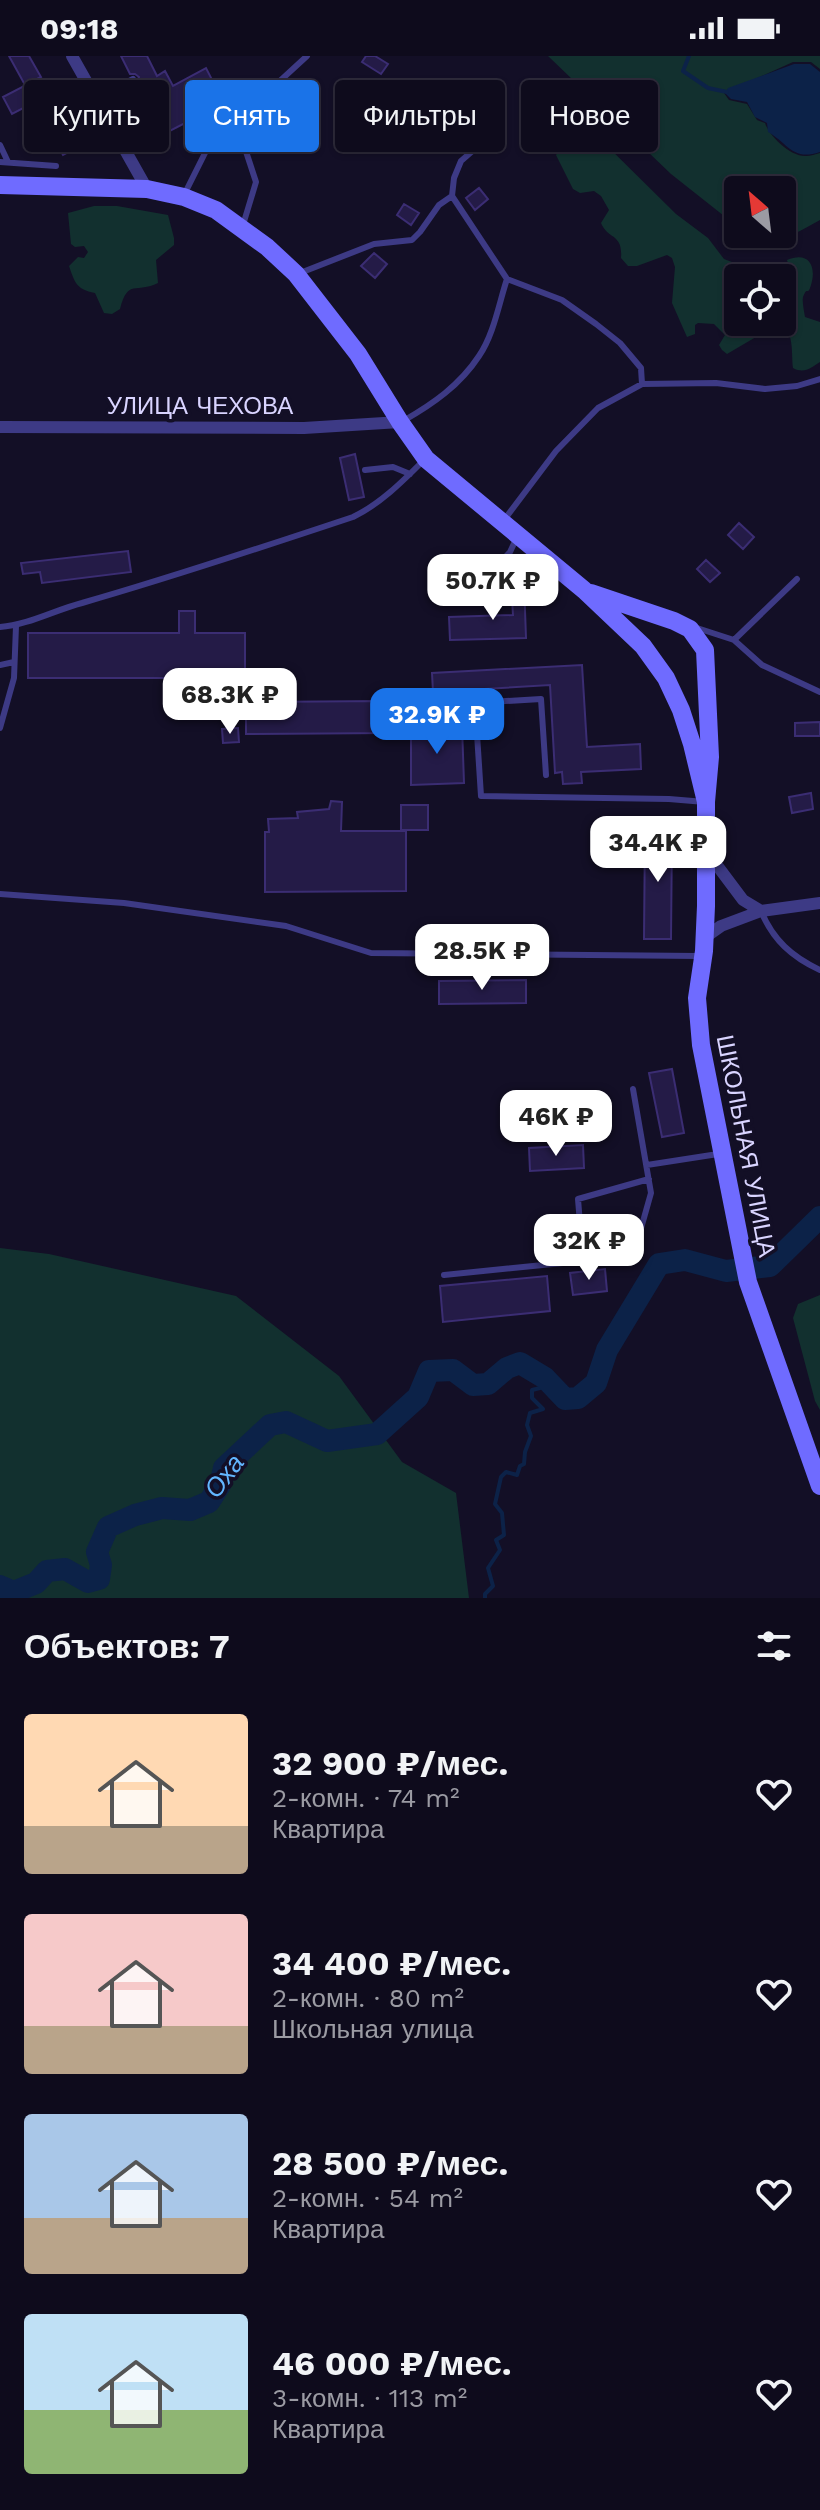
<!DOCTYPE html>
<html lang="ru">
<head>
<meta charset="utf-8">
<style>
  :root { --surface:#0e0b1c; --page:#171425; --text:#f1f3f6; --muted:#9b9ba3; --line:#2e2b3b; --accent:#1a73e8 }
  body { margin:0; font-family:"Work Sans",sans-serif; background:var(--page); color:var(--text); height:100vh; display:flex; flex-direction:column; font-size:30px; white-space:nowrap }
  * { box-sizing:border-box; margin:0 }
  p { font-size:26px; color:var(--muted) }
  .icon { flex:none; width:44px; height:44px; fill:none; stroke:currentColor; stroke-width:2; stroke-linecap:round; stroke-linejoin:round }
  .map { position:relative; height:1542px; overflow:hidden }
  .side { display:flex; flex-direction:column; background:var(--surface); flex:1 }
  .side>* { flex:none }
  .top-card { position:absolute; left:24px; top:24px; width:772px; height:72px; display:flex; gap:16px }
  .needle { width:52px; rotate:332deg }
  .fabs { position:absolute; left:724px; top:120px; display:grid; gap:16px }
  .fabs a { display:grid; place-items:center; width:72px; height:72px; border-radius:8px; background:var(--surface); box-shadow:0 2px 6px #0004,0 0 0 2px var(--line); font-size:40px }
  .price { position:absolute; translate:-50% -68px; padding:0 18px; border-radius:16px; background:#fff; color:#222; font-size:26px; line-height:52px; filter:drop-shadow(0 2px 4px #0008) }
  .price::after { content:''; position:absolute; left:50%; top:48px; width:24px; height:18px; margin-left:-12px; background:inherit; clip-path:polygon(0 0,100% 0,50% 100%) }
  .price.on { background:var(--accent); color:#fff }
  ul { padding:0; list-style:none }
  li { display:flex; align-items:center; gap:24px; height:200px; padding:0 24px }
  li span { display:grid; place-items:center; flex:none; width:224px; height:160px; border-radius:8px; color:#555 }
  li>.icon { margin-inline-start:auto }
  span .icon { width:96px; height:96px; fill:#fffc; stroke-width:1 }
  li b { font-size:34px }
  h2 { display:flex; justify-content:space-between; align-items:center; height:96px; padding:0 24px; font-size:34px }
  .tag { padding:0 28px; border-radius:8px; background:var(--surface); box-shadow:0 2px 6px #0004,0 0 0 2px var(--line); font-size:28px; line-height:72px }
  .tag.on { background:var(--accent); color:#fff }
  .status { display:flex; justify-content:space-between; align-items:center; height:56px; padding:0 40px; background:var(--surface); direction:ltr }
  .status svg { height:22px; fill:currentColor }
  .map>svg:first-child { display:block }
  .green { fill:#12302f; fill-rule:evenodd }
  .water { fill:#0c2248 }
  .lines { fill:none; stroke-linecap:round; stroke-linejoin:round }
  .stream { stroke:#0c2248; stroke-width:4 }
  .river { stroke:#0c2248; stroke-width:22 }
  .building { fill:#241b47; stroke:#3b2d73; stroke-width:2 }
  .lane { stroke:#3d3a85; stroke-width:6 }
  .street { stroke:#3d3a85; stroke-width:12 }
  .secondary { stroke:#6f6bff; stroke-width:18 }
  .labels { text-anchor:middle; stroke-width:7; stroke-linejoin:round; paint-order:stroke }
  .street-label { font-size:24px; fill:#d9d4ff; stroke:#130f26 }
  .water-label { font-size:26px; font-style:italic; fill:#62b6ff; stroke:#130f26 }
</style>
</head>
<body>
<div class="status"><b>09:18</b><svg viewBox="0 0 49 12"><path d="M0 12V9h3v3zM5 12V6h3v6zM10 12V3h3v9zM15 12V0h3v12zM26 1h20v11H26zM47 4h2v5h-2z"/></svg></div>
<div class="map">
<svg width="820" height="1542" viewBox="0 0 820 1542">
  <rect width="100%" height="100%" fill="#130f26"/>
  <path class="green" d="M548,0H820V13L811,6H793L753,24L728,33L724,37L729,44L747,48L757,64L765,67C769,80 791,101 806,100C811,100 815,98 820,97V164C796,177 783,188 755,178H782V134H738V171L671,118Z
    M570,77H582L598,81L676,158L708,182L724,203L753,214L778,209L787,217L790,213L787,204C808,195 817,209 811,229C807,242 808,228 803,241C802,246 804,255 805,261L820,266V306C811,312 804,318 793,312C791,296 795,273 778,268L727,298L722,294L719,289L725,279L714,268L698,267L695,269V278L687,281L672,247L675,211L672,202L667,199L637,210H628L621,202C623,177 608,184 601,167L609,154L601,140L594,135L580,137L573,133L556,99ZM782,222V266H738V222Z
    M94,150H117L168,159L174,182V189L156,204L158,227C136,238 128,222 120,253L112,258L104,257L95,237C76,233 75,227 69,210L78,201L84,202L88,196L84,190L75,191L71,188L68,157Z
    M0,1192L49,1198L236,1240L339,1320L402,1406L456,1437L469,1542H0Z
    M820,1239V1354L815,1345L793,1262L798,1248Z"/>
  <path class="water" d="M794,8H810L820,16V96C792,105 789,88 768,76L767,67L755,61L747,46L731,43L725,37L728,32Z"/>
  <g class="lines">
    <path class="stream" d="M689,0L683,15L708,32L727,36
      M485,1542V1538L493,1530L488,1512L500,1494L496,1484L504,1479L502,1457L495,1448L501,1421L506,1416L517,1419L520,1410L524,1408L525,1396L531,1380L527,1369L530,1357L543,1353L532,1342V1334L540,1332L545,1322"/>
    <path class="river" d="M0,1530L14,1536L36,1527L47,1515L65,1513L88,1526L99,1523L101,1509L97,1496L108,1471L135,1459L162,1452L190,1454L209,1446L220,1429L224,1412L270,1369L286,1366L327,1385L377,1378L418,1341L429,1315L453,1314L473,1329L488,1328L507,1312L520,1307L545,1322L565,1343L578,1342L596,1327L607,1294L659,1208L685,1204L726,1215L770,1210L820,1161"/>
  </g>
  <path class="building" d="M9,0H29L41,21L25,29Z
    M121,0H147L157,20L165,15L173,30L206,12L224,47L162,79L136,28L139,21L135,18H130Z
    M366,0H375L388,8L381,18L362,6Z
    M24,30L33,47L12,58L3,41Z
    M356,35L367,41L355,62L344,56Z
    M64,63L78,91L63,99L48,71Z
    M486,63L499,73L490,84L477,74Z
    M479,132L488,143L475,154L466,142Z
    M404,148L419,157L411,169L397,159Z
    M374,197L387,208L375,222L361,210Z
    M355,398L364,441L349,444L340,402Z
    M739,467L754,481L743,493L728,479Z
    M128,495L131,516L42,527L40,516L23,518L21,507Z
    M706,504L720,517L710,526L697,513Z
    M524,526L526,582L450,584L449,561L513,559L511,527Z
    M179,555H195V577H245V622H28V577H179Z
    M582,609L587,691L640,688L641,713L581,716L582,727L563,728L562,716L555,717L550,629L433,636L432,617Z
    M383,645L384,662H390V677L246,678V646Z
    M820,666V680H795V667Z
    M462,670L464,727L411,729V672Z
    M238,672L239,686L223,687L222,673Z
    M811,737L813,753L792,757L789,741Z
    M331,745L342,746L341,775H406V835L265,836V776H269L268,763L298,762L297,756L329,753Z
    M401,749H428V774H401Z
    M645,774H672L671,883H644Z
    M526,924V947L439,948V925Z
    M672,1013L684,1077L662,1081L649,1017Z
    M583,1089L584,1112L530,1115L529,1092Z
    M605,1213L607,1235L573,1239L570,1217Z
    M547,1220L550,1255L443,1266L440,1230Z"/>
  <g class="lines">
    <path class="lane" d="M96,43L133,23
      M236,65L256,126L243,169
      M0,89L8,106
      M477,91L461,105L454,122L452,140L507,223L562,244L596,268L620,287L641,312L642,328
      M0,106L56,110
      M185,137L208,91L307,0
      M300,217L374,188L412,184L420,176L439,149L452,140
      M403,365C433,348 460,329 479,300C494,278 499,247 507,223
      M365,414L393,411L410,418
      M504,464L556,395L598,352L642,328L716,327L765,333L797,330L820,323
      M478,530L510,496L517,481
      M0,571C28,569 55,554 82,547C173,521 263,491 353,461C380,448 402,426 423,405
      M697,572L734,584L762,609L820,636
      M734,584L797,523
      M0,609L14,606
      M475,647L481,740L669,743L705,746
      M436,649L541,643L546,719
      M0,672L14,622L16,570
      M0,838L124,847L286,870L371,897L699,900
      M761,855C773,884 792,901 820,914
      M647,1109L718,1098
      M583,1205L578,1143L649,1123
      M444,1219L603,1203L640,1176L651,1137L633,1033"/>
    <path class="street" d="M72,0L147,133
      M0,371L304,372L400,366
      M707,796L743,844L761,855L820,847
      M704,882L721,870L761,855"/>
    <path class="secondary" d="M0,129L147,133L184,141L216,154L267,191L296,218L358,298L400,366L426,403L584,534L643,590L666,622L681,654L692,688L706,746
      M591,537L674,565L690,573L705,594L710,701L706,746V850L704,895L697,942L701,989L748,1226L820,1430"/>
  </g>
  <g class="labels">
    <g class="street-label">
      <text x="200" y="358">УЛИЦА ЧЕХОВА</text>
      <text transform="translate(746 1090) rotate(79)" y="8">ШКОЛЬНАЯ УЛИЦА</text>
    </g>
    <g class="water-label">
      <text transform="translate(224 1420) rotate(-53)" y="9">Оха</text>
    </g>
  </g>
</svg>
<div class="fabs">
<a><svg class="needle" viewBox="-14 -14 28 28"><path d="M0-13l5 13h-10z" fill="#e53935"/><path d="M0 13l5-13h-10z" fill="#9b9ba3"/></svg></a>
<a><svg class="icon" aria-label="locate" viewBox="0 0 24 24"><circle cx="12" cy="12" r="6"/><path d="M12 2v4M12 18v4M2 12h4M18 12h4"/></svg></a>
</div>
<b class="price" style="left:493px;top:566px">50.7K ₽</b>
<b class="price" style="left:230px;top:680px">68.3K ₽</b>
<b class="price on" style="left:437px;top:700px">32.9K ₽</b>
<b class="price" style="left:658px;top:828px">34.4K ₽</b>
<b class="price" style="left:482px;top:936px">28.5K ₽</b>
<b class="price" style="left:556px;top:1102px">46K ₽</b>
<b class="price" style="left:589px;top:1226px">32K ₽</b>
<div class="top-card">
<a class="tag">Купить</a>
<a class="tag on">Снять</a>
<a class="tag">Фильтры</a>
<a class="tag">Новое</a>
</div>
</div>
<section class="side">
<h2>Объектов: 7<svg class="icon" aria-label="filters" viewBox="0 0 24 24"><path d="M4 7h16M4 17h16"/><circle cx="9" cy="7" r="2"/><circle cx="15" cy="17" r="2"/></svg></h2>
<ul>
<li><span style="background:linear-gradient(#ffd9b3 70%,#b9a48a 0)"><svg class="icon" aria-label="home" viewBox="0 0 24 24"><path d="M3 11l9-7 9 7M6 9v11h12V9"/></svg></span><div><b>32 900 ₽/мес.</b><p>2-комн. · 74 m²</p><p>Квартира</p></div><svg class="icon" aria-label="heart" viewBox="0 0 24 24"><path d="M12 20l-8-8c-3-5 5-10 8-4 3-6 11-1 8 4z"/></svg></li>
<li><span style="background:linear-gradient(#f6c9c9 70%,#b9a48a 0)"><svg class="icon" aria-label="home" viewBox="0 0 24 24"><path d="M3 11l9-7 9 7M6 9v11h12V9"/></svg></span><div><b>34 400 ₽/мес.</b><p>2-комн. · 80 m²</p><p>Школьная улица</p></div><svg class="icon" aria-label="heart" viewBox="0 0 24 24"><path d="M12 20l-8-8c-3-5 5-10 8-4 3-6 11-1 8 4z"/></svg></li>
<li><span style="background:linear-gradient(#a9c7e8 65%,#b9a48a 0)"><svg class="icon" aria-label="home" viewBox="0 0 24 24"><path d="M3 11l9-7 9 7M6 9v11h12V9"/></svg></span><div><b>28 500 ₽/мес.</b><p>2-комн. · 54 m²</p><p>Квартира</p></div><svg class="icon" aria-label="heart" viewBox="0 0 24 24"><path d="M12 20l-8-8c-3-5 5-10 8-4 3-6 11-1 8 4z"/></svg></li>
<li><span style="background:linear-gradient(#bfe0f5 60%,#8fb573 0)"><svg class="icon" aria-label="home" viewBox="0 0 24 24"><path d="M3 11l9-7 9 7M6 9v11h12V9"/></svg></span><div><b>46 000 ₽/мес.</b><p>3-комн. · 113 m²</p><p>Квартира</p></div><svg class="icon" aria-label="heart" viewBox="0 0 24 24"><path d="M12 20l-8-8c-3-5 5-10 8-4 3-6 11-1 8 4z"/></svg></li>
</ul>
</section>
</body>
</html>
